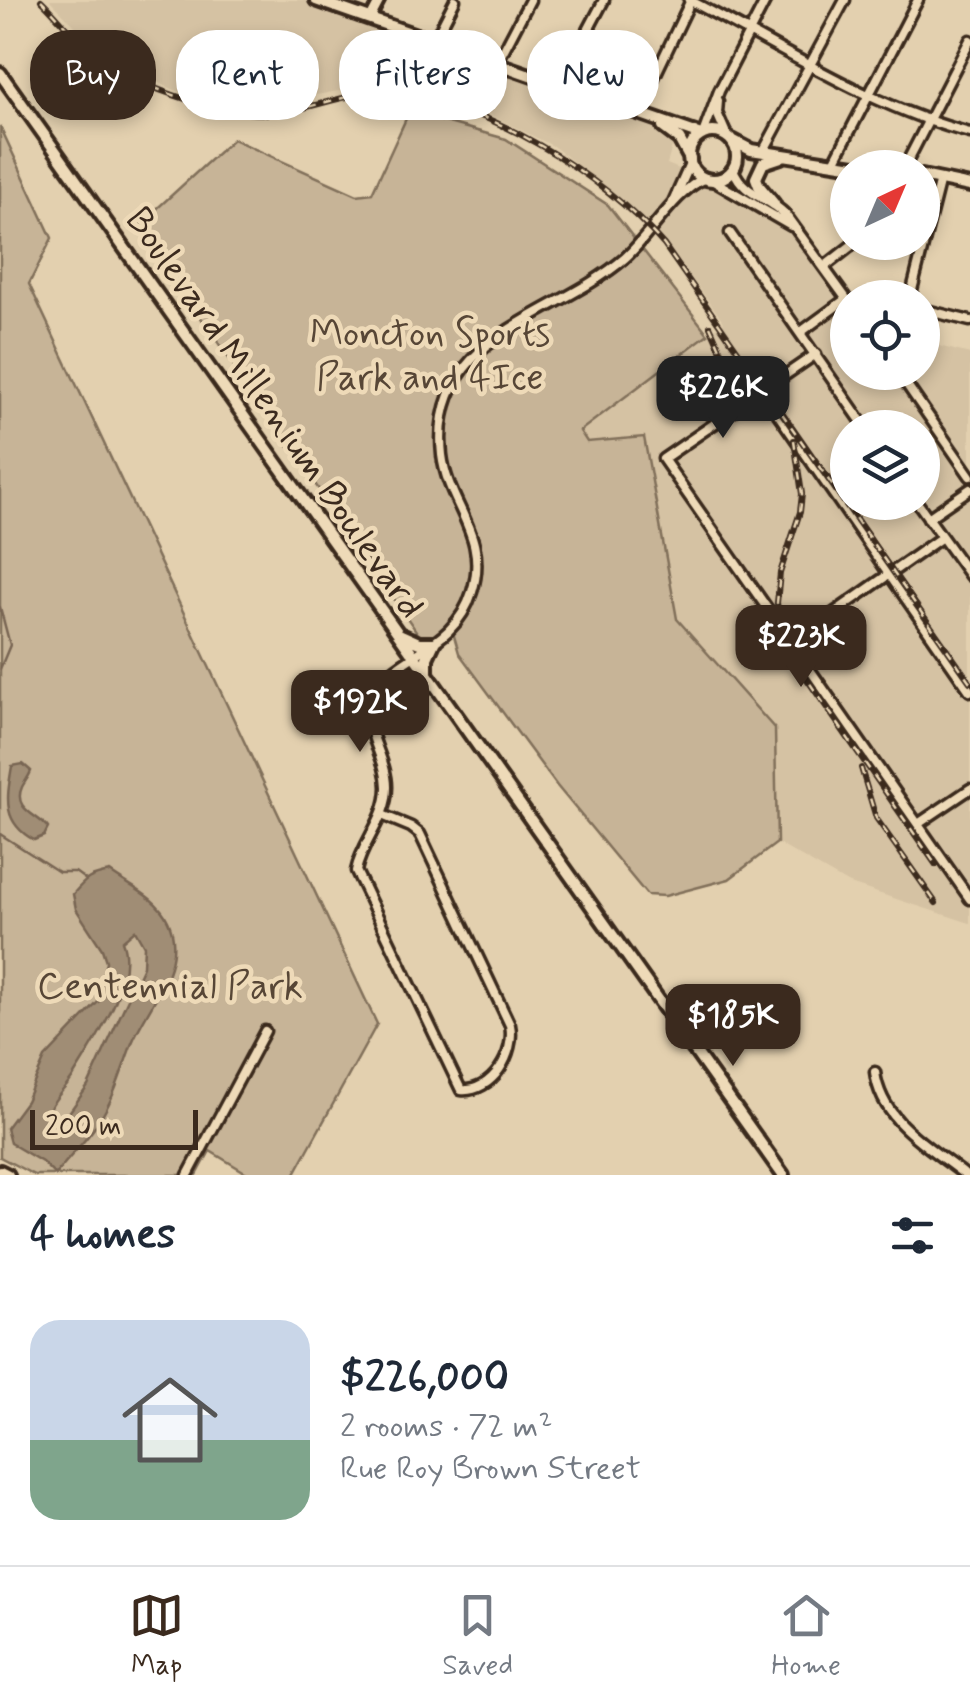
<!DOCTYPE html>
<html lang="en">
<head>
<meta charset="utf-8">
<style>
  :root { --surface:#fff; --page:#f2f2f3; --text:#1f2937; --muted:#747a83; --line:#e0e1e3; --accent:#3b2a1e }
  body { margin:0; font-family:Mynerve,sans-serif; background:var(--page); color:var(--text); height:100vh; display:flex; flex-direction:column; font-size:38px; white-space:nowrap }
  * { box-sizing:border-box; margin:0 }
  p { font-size:32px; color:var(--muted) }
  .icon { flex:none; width:55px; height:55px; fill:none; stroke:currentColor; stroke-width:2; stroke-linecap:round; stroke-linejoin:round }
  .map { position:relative; height:1175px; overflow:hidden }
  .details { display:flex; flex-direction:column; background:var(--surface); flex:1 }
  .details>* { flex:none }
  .guide { position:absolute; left:30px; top:30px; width:910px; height:90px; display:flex; gap:20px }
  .needle { width:65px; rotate:44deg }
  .tools { position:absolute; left:830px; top:150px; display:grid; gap:20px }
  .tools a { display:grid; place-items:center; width:110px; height:110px; border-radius:50%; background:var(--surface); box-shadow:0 5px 15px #0003; font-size:50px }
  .scale { position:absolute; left:30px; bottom:25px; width:168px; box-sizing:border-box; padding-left:10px; border:5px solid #3b2a1e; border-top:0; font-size:28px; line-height:35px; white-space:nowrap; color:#3b2a1e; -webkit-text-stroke:8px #eedab8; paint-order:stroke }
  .price { position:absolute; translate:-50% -85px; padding:0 22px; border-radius:20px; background:var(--accent); color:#fff; font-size:32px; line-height:65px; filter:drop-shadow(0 2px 5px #0008) }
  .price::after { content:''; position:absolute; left:50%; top:60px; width:30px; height:22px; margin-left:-15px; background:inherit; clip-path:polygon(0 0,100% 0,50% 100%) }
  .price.current { background:#222; color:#fff }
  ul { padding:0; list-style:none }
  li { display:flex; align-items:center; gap:30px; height:250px; padding:0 30px }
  li span { display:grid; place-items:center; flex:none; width:280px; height:200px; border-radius:30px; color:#555 }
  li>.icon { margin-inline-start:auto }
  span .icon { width:120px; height:120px; fill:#fffc; stroke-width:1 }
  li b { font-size:42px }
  h2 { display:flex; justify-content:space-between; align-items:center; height:120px; padding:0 30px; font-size:42px }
  .pill { padding:0 35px; border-radius:40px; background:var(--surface); box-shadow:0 5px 15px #0003; font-size:35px; line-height:90px }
  .pill.current { background:var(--accent); color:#fff }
  .tabs { display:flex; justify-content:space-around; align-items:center; height:140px; border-top:2px solid var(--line); background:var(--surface); font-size:28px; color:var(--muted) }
  .tabs a { display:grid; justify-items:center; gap:5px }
  .tabs .current { color:var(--accent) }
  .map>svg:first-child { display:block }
  .built { fill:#d5c2a3; fill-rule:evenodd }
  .green { fill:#c7b497; stroke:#816f5a; stroke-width:2.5 }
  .water { fill:#a08d75; stroke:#786552; stroke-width:2.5; fill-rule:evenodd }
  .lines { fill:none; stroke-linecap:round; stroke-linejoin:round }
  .stream { stroke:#786552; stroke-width:2.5 }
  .minor-casing { stroke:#3b2a1e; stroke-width:15 }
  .major-casing { stroke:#3b2a1e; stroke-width:18 }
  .minor { stroke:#eedab8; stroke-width:8 }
  .major { stroke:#eedab8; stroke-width:10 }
  .rail-casing { stroke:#3b2a1e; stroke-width:6 }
  .rail { stroke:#eedab8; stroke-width:2.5; stroke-dasharray:8; stroke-linecap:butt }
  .labels { text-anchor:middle; stroke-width:9; stroke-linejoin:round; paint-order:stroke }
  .park-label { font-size:38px; fill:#574636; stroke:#eedab8 }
  .street-label { font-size:38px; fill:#3b2a1e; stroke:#eedab8 }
</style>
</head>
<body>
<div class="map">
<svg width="970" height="1175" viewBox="0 0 970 1175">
  <rect width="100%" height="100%" fill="#e3d0af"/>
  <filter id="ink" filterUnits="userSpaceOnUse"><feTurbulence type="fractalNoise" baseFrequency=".01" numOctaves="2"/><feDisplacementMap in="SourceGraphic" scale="20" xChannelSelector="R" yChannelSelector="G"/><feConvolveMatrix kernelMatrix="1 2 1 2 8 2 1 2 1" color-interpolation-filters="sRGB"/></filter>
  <g filter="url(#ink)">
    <path class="built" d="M50,0H319L678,126L667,164L725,188L768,210L795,233L847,307L848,372H922L923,342L970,354V923L847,883L777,843L775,729L677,619L644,438L587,442L580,430L724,322L662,238L623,200L553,146L472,106L421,90L394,85L355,88L255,106L223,102L180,92L122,67L98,50ZM848,428H922V502H848Z"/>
    <path class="green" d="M409,112L506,139L608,205L708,334L580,431L587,442L644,437L677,619L775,729L777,843L729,879L665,896L647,895L557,786L459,653L450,622L425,644L138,226L233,139L357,195L372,193Z
      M0,126L52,238L29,284L377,1024L294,1175H250L210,1151L197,1175H34L0,1157Z"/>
    <path class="water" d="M23,764L31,771C29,777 25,781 22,787C12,810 39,815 48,828L44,836L34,840C1,822 7,797 12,766Z
      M110,872C129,886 157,897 168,921C188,964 147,1006 132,1043C122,1069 115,1097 99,1121C87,1140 69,1157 55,1175L42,1162L10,1143L6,1128L26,1101L45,1058L99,1001L106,961L102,949L76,909L73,894C87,878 89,876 110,872ZM135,930L144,946L143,966L88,1086L63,1121H54L47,1115C52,1099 65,1090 73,1077C93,1044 138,980 122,941Z"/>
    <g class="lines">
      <path class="stream" d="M0,607L10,645L0,669
        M0,834L59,872H75L86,880"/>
      <g class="minor-casing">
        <path id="minor" d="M689,0C781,47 870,107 970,133
          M370,19L380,0
          M434,41L455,0
          M497,63L530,0
          M559,85L604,0
          M718,101L717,113L727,136
          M641,114L650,86L691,0
          M703,134L719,91L766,0
          M763,152L845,0
          M834,162L918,0
          M904,168L970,40
          M733,169C744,196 767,196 785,214L848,301
          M710,179L791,226
          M673,202L691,162
          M730,233L866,428
          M824,267L856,242
          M910,298L940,179
          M922,309L970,321
          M801,332L846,299
          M816,354L663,459L970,899
          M898,372L970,476
          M762,391L970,691
          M917,502L970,576
          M928,518L970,489
          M791,643L942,537
          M382,815L411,827L420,834L510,1025C516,1053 492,1093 461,1090L356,871C362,841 387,819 387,787C387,754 357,725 374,693C396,652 454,651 472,592C490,535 448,506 442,455C429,334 555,319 625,258C651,235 675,191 705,178
          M918,824L970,789
          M875,1072C881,1122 929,1146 965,1175
          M188,1175L265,1031"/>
      </g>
      <g class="major-casing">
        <path id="major" d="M316,0L701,135
          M0,73L783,1175
          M663,127L679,139L690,159
          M689 156a24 24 0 1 1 48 0a24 24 0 1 1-48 0Z
          M732,140L751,150L867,168
          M922,176L970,186
          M774,204L759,186L756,178L763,163L781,157
          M399,634L419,643H434L427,658V677
          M0,1171L8,1175"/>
      </g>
      <use href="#minor" class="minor"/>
      <use href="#major" class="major"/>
      <g class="rail-casing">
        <path id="rail" d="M41,0C61,19 77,43 100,59C140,88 229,119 279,113C317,107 352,91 390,93C483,99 604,175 664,245L970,682
          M710,326L723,355L740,379
          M794,440L802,494L800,512L780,573L777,603L783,639L795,662L936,865
          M861,768L876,818L936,903"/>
      </g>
      <use href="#rail" class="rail"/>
    </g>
  </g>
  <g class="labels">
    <g class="park-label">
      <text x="430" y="345">Moncton Sports<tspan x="430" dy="44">Park and 4Ice</tspan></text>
      <text x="170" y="998">Centennial Park</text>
    </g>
    <g class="street-label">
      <text transform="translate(276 412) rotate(55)" y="13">Boulevard Millenium Boulevard</text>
    </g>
  </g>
</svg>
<div class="tools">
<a><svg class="needle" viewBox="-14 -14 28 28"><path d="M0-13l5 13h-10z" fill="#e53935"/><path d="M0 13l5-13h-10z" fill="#747a83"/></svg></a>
<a><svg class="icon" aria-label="locate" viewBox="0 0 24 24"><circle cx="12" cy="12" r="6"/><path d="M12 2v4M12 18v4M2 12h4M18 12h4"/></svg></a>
<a><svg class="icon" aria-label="layers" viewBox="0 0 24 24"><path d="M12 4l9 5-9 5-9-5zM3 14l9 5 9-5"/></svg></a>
</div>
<div class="scale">200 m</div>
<b class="price current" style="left:723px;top:441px">$226K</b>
<b class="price" style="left:801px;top:690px">$223K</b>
<b class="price" style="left:360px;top:755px">$192K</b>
<b class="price" style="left:733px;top:1069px">$185K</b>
<div class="guide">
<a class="pill current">Buy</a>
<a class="pill">Rent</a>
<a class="pill">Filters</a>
<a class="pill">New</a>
</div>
</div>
<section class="details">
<h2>4 homes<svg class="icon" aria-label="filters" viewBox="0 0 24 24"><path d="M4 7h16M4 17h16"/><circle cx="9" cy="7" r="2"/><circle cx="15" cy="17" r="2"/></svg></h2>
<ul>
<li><span style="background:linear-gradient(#c9d6e8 60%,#7fa58c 0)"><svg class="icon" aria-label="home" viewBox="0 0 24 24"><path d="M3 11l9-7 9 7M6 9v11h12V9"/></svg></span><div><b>$226,000</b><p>2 rooms · 72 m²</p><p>Rue Roy Brown Street</p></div></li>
</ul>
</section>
<nav class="tabs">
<a class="current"><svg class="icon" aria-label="map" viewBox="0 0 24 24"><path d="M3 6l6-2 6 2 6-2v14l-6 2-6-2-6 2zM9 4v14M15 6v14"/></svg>Map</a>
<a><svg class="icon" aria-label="saved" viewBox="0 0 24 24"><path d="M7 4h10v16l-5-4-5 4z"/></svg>Saved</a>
<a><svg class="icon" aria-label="home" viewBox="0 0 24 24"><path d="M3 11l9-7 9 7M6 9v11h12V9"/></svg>Home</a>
</nav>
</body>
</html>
